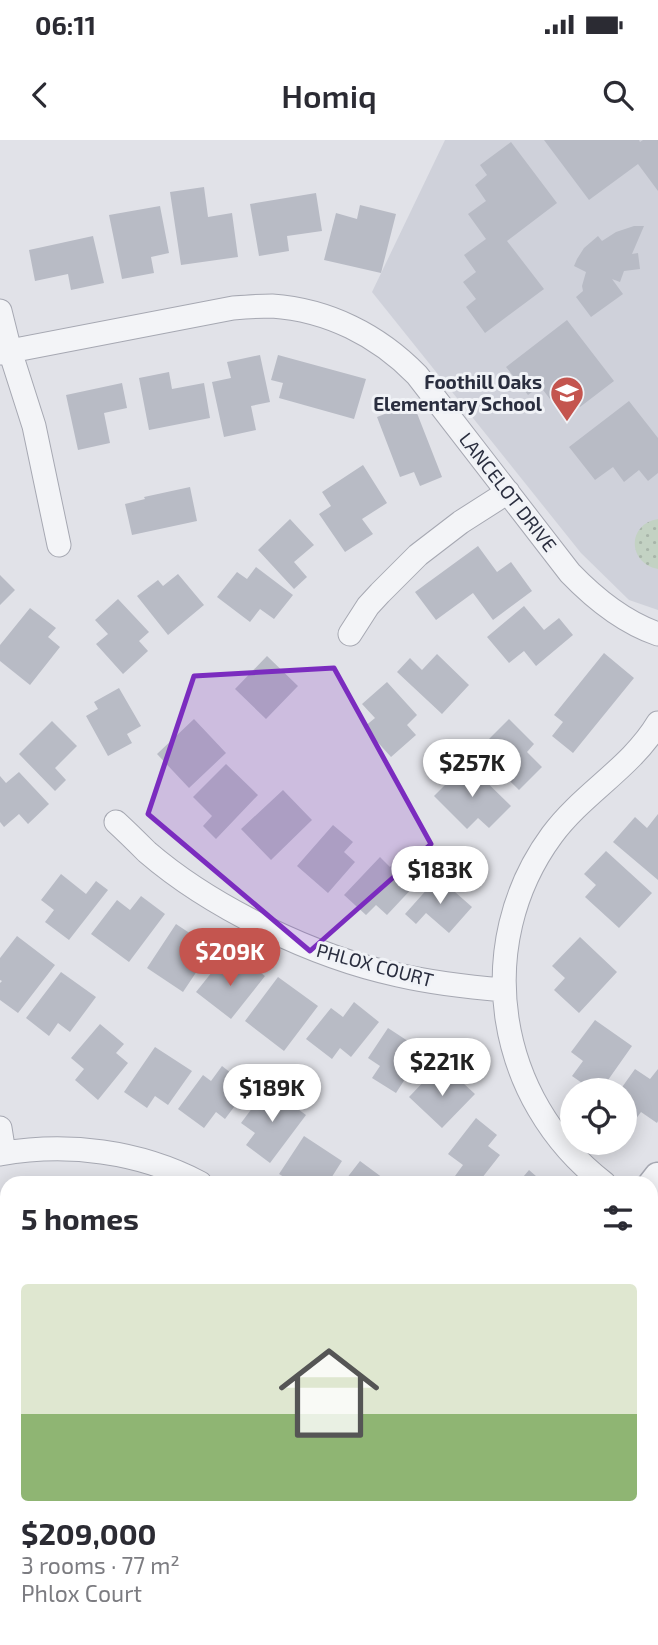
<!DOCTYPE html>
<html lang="en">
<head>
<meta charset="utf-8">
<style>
  :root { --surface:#fff; --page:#f7f7f7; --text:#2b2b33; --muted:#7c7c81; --line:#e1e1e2; --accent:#c4554f }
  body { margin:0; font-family:"Exo 2",sans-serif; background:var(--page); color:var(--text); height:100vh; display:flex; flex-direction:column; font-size:26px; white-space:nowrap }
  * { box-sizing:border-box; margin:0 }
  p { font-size:23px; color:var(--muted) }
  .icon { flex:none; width:38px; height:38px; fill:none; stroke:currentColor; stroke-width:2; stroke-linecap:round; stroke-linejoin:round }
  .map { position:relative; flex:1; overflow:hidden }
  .panel { position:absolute; left:0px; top:1036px; width:658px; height:469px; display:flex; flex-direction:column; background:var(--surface); border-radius:21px 21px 0 0; box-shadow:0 4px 18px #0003 }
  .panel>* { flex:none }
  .fabs { position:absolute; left:560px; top:938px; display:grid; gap:14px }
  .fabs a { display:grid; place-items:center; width:77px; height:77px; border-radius:50%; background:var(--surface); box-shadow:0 4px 18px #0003; font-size:35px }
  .price { position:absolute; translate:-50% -60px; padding:0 16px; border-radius:24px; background:#fff; color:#222; font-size:23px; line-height:46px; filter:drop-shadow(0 2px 4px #0008) }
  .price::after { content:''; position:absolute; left:50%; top:42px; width:21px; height:16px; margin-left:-10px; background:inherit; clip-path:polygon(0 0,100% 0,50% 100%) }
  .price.active { background:var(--accent); color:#fff }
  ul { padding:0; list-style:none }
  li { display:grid; align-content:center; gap:14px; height:371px; padding:0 21px }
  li+li { border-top:2px solid var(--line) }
  li span { display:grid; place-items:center; height:217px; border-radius:7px; color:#555 }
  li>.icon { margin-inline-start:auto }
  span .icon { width:126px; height:126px; fill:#fffc; stroke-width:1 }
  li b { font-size:30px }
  h2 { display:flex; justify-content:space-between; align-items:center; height:84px; padding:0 21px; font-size:30px }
  .status { display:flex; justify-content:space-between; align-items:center; height:49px; padding:0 35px; background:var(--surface); direction:ltr }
  .status svg { height:19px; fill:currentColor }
  header { display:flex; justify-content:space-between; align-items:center; height:91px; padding:0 21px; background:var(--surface); font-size:32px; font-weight:600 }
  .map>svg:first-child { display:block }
  .built { fill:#cfd1da }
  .park { fill:url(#park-dots) }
  .building { fill:#b8bbc5 }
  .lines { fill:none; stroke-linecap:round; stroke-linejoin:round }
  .minor-casing { stroke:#a6a8b2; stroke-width:25 }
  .tertiary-casing { stroke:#a6a8b2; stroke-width:31 }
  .minor { stroke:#f3f4f7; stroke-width:23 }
  .tertiary { stroke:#f3f4f7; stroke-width:28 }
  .marked { fill:#7b2cbf; fill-opacity:0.2; stroke:#7b2cbf; stroke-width:5; stroke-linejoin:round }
  .labels { text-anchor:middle; stroke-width:6; stroke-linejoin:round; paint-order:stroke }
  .poi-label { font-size:19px; font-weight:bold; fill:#2a2e3f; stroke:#f0f2f6; text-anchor:end }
  .street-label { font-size:19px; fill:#2a2e3f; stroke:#f0f2f6 }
</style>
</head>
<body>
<div class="status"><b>06:11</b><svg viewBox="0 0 49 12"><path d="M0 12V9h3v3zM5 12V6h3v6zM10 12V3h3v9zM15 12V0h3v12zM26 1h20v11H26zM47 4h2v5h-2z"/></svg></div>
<header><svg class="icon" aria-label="back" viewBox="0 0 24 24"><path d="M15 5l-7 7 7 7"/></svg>Homiq<svg class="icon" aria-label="search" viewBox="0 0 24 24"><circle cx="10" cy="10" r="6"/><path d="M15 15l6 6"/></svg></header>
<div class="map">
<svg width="658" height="1505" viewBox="0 0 658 1505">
  <defs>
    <pattern id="park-dots" width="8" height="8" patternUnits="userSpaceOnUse" patternTransform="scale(1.75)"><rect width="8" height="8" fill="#c3d2c3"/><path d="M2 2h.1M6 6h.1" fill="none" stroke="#a8b5a9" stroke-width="1.8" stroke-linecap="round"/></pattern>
  </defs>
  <rect width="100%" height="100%" fill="#e1e2e8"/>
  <path class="built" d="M445,0H658V470L629,460L581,413L372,152Z"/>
  <path class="park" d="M658,379V429C654,428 650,427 647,425C627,412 632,383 658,379Z
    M651,1116H658V1505H425L419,1498H651Z"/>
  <path class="building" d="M544,0H639L640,2L643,0H658V51L638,24L589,60Z
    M511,2L557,63L507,101L544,149L485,193L466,167L476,159L463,142L476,132L464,115L486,99L468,74L486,61L475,45L487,35L480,25Z
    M204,47L208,77L232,73L238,117L181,125L170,52Z
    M316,53L322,91L287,96L289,111L259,116L250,64Z
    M360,65L396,74L381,133L324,120L336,73L357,79Z
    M160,66L169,113L151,117L154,133L122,139L109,75Z
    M634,86H644L632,114L638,113L640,129L624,131L620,142L612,139L623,154L591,177L576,157L583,151L582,146L586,132L574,126L577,119L584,108L598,96L602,101L616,92Z
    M93,96L104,143L71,150L68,134L35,141L29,110Z
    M567,180L614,241L580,267L566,248L550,259L540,246L528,255L506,227Z
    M260,215L270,262L251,266L256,290L224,297L212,242L231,238L227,222Z
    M278,215L366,239L354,279L279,258L283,243L271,240Z
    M169,232L172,249L204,243L210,278L149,290L139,238Z
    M122,243L127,268L104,273L110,303L78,310L66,255Z
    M629,261L658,298V333L648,341L639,330L624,342L613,327L595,340L569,307Z
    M413,263L442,337L420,346L414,332L400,337L377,277Z
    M363,325L387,363L362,379L373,394L345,412L319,374L331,366L322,352Z
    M190,347L197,381L132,395L125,364L145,359L144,357Z
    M290,379L314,405L294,422L307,437L294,449L258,410Z
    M478,406L497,432L511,422L532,451L493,480L473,453L436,480L415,452Z
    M256,427L293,455L274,479L260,469L250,482L217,457L237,432L247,439Z
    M178,434L204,465L168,495L137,456L158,440L163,446Z
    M0,435L15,450L0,465Z
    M118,459L149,492L139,501L148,511L123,534L96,504L108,494L95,480Z
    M524,466L544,490L559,478L573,495L536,526L524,511L509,523L487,497Z
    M30,468L56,488L48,497L60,507L30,545L0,521V505Z
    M604,513L634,538L573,613L552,596L563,582L554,575Z
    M437,514L469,545L442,574L397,532L410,518L422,530Z
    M267,516L298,546L266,579L235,549Z
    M387,542L417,575L407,585L416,595L391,617L364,587L375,578L362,564Z
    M119,548L141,586L127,594L132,603L108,616L86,576L98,569L94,562Z
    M194,579L226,613L189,648L157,614Z
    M509,579L534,604L527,612L542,627L519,650L478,610Z
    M52,581L77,606L55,628L66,640L55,651L19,614Z
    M467,623L511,666L489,688L478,678L467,689L434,656Z
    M226,624L258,655L216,699L203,686L212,676L193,657Z
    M19,632L49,664L28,684L19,674L4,687L0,682V636L6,643Z
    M283,650L312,680L271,720L241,689Z
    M658,674V740L613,702L635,677L647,688Z
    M333,685L353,702L344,712L355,722L328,753L297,726Z
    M606,711L652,753L619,788L585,757L596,745L584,734Z
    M380,717L390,727L394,722L417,743L387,775L376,765L366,775L344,755Z
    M61,734L86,754L96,741L108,750L69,800L45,782L54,770L41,760Z
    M438,737L472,767L449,793L426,773L416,784L405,774Z
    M141,756L165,774L129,822L91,794L117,760L130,770Z
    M176,784L197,798L187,812L203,822L183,852L147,828Z
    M17,796L55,825L18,873L0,860V843L2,841L0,840V818Z
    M580,797L617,832L579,873L554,850L565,838L552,826Z
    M234,823L243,831L249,824L265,836L231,879L196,852L216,827L225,835Z
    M61,832L96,857L70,892L58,883L49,896L26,878Z
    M278,837L318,866L284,911L245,881Z
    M354,862L379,882L351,917L340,908L332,919L306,899L331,868L343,877Z
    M595,880L632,906L601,950H592L572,936L583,921L571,912Z
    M100,884L124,904L116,913L128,923L98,960L75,940L84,929L71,918Z
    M388,888L423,911L396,953L372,938L380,926L368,918Z
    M155,907L192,931L168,965L155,956L147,968L124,952Z
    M222,926L249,947L225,979L216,972L204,988L178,969L203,935L211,941Z
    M635,929L650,939L658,929V981L657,983L641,972L633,983L625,977V950H620Z
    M451,932L475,954L442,988L409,957L430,935L440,945Z
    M268,947L306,975L270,1023L246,1005L255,993L241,983Z
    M476,978L497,995L488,1006L500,1015L478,1043H464L455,1036L463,1025L448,1014Z
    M304,996L342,1021L328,1043H319L311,1038L308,1043H294L279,1034Z
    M360,1021L387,1041L385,1043H343Z
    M529,1030L544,1043H518Z
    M7,1272V1345L0,1341V1282Z
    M26,1498H66L73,1502L71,1505H22Z
    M203,1498H252L255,1500L252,1505H203L200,1503Z"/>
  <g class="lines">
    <g class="minor-casing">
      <path id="minor" d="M0,171L10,211L34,286L59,405
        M0,213L233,168C246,167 259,166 272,166C328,170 378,195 417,235L570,433C595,459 623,482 658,494
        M350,494L368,466L380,453L418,415L461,382L508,352
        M116,682C127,692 137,702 147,712C212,768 314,817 398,835C433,843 468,847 504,850
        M0,988L4,1013
        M0,1014C67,1002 139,1011 200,1043
        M604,1043C496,960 471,805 552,695C583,653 631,628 658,583
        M651,1079L658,1085
        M383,1498L389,1505"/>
    </g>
    <g class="tertiary-casing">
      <path id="tertiary" d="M651,1046L658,1037
        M301,1505L306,1498"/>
    </g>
    <use href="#minor" class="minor"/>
    <use href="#tertiary" class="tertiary"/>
  </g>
  <path class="marked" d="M334,528L431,704L310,811L148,674L194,536Z"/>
  <defs>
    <g id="school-pin" transform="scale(1.75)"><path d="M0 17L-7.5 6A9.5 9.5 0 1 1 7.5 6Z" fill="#c4554f" stroke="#f0f2f6"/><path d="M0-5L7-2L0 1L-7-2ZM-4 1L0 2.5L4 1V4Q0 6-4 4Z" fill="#fff"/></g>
  </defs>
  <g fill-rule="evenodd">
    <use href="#school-pin" x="567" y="253"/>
  </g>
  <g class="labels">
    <g class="poi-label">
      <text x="542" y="249">Foothill Oaks<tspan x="542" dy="22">Elementary School</tspan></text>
    </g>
    <g class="street-label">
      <text transform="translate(508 352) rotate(52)" y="7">LANCELOT DRIVE</text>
      <text transform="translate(375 825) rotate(15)" y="7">PHLOX COURT</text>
    </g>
  </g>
</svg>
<div class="fabs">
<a><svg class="icon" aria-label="locate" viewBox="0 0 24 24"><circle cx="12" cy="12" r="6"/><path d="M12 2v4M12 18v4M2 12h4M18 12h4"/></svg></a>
</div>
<b class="price" style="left:472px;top:659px">$257K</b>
<b class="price" style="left:440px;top:766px">$183K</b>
<b class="price active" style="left:230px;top:848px">$209K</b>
<b class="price" style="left:442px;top:958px">$221K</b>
<b class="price" style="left:272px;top:984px">$189K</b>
<section class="panel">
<h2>5 homes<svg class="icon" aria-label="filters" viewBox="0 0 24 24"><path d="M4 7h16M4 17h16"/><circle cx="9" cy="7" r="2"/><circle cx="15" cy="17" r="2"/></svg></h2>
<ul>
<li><span style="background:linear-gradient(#dfe7d0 60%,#8fb573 0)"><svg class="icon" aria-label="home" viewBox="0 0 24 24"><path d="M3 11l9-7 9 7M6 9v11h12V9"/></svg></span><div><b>$209,000</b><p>3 rooms · 77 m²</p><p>Phlox Court</p></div></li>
</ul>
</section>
</div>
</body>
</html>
